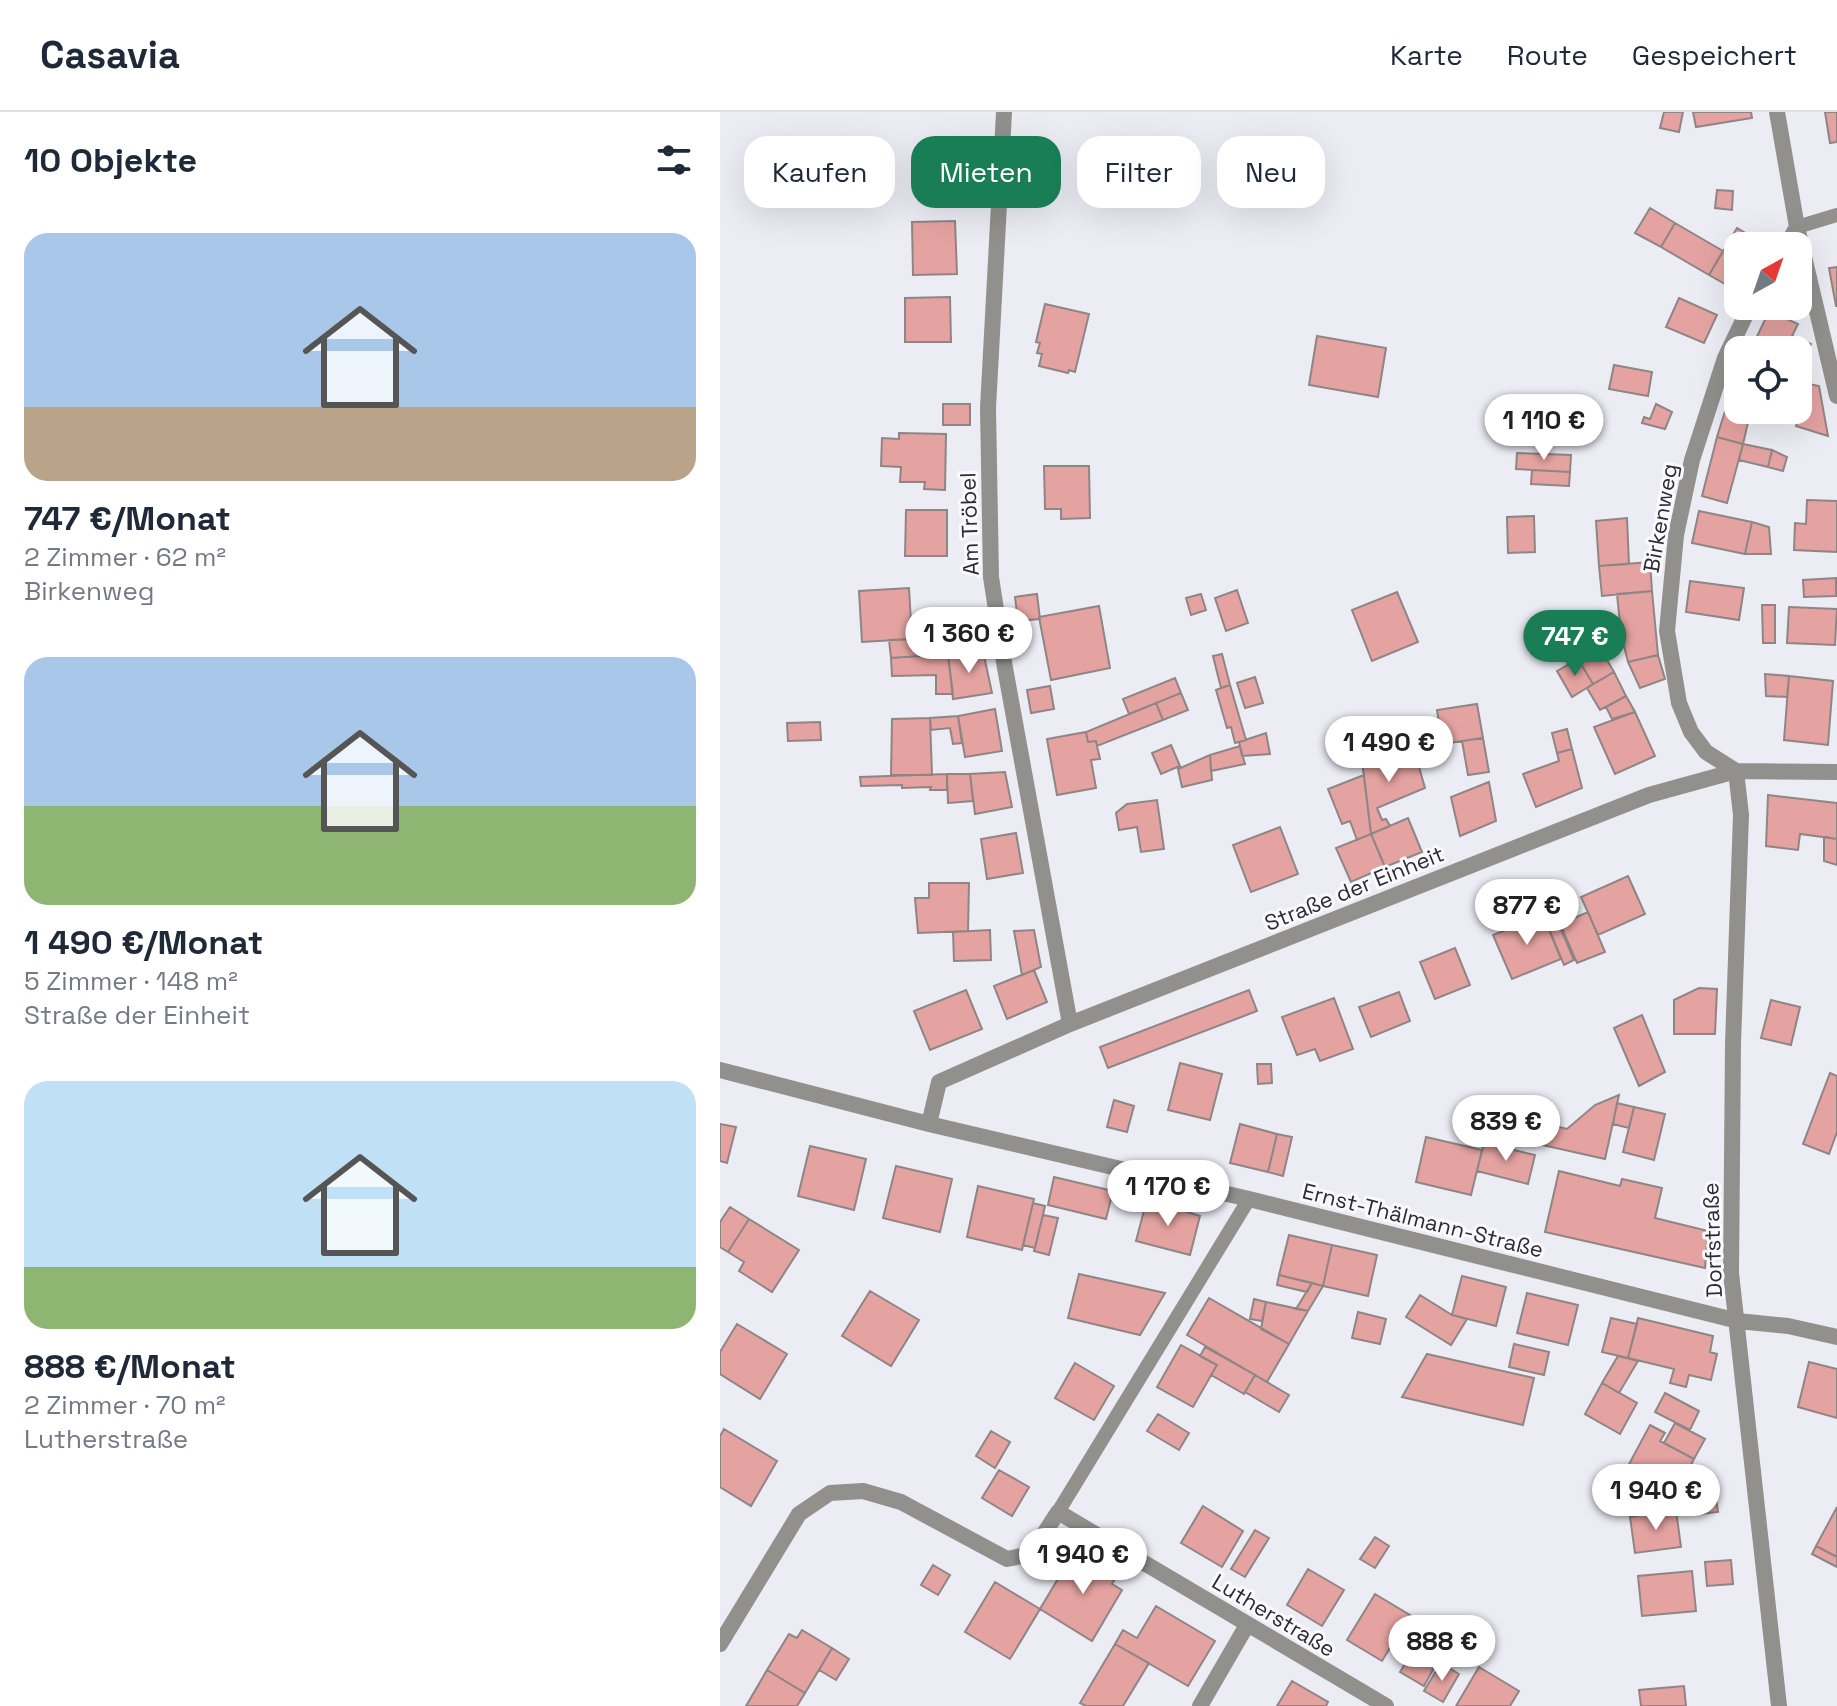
<!DOCTYPE html>
<html lang="de">
<head>
<meta charset="utf-8">
<style>
  :root { --surface:#fff; --page:#f6f6f7; --text:#1f2937; --muted:#747a83; --line:#e0e1e3; --accent:#197d56 }
  body { margin:0; font-family:"Space Grotesk",sans-serif; background:var(--page); color:var(--text); height:100vh; display:flex; flex-direction:column; font-size:30px; white-space:nowrap }
  * { box-sizing:border-box; margin:0 }
  p { font-size:26px; color:var(--muted) }
  .icon { flex:none; width:44px; height:44px; fill:none; stroke:currentColor; stroke-width:2; stroke-linecap:round; stroke-linejoin:round }
  .map { position:relative; flex:1; overflow:hidden }
  .side { display:flex; flex-direction:column; background:var(--surface); width:720px }
  .side>* { flex:none }
  .guide { position:absolute; left:24px; top:24px; width:760px; height:72px; display:flex; gap:16px }
  .needle { width:52px; rotate:40deg }
  .controls { position:absolute; left:1004px; top:120px; display:grid; gap:16px }
  .controls a { display:grid; place-items:center; width:88px; height:88px; border-radius:16px; background:var(--surface); box-shadow:0 8px 32px #0002; font-size:40px }
  .price { position:absolute; translate:-50% -68px; padding:0 18px; border-radius:28px; background:#fff; color:#222; font-size:26px; line-height:52px; filter:drop-shadow(0 2px 4px #0008) }
  .price::after { content:''; position:absolute; left:50%; top:48px; width:24px; height:18px; margin-left:-12px; background:inherit; clip-path:polygon(0 0,100% 0,50% 100%) }
  .price.current { background:var(--accent); color:#fff }
  ul { padding:0; list-style:none }
  li { display:grid; align-content:center; gap:16px; height:424px; padding:0 24px }
  li span { display:grid; place-items:center; height:248px; border-radius:24px; color:#555 }
  li>.icon { margin-inline-start:auto }
  span .icon { width:144px; height:144px; fill:#fffc; stroke-width:1 }
  li b { font-size:34px }
  h2 { display:flex; justify-content:space-between; align-items:center; height:96px; padding:0 24px; font-size:34px }
  .tag { padding:0 28px; border-radius:24px; background:var(--surface); box-shadow:0 8px 32px #0002; font-size:28px; line-height:72px }
  .tag.current { background:var(--accent); color:#fff }
  header { display:flex; align-items:center; gap:48px; box-sizing:border-box; height:112px; padding:0 40px; background:var(--surface); border-bottom:2px solid var(--line) }
  header strong { font-size:38px }
  nav { display:flex; gap:44px; margin-inline-start:auto; font-size:28px }
  main { display:flex; flex:1; min-height:0 }
  .map>svg:first-child { display:block }
  .building { fill:#e4a3a1; stroke:#8f8585; stroke-width:2 }
  .lines { fill:none; stroke-linecap:round; stroke-linejoin:round }
  .lane { stroke:#92908d; stroke-width:14 }
  .street { stroke:#92908d; stroke-width:16 }
  .labels { text-anchor:middle; stroke-width:6; stroke-linejoin:round; paint-order:stroke }
  .street-label { font-size:22px; fill:#2c2c2f; stroke:#faf9ff }
</style>
</head>
<body>
<header>
<strong>Casavia</strong>
<nav><a>Karte</a><a>Route</a><a>Gespeichert</a></nav>
</header>
<main>
<section class="side">
<h2>10 Objekte<svg class="icon" aria-label="filters" viewBox="0 0 24 24"><path d="M4 7h16M4 17h16"/><circle cx="9" cy="7" r="2"/><circle cx="15" cy="17" r="2"/></svg></h2>
<ul>
<li><span style="background:linear-gradient(#a9c7e8 70%,#b9a48a 0)"><svg class="icon" aria-label="home" viewBox="0 0 24 24"><path d="M3 11l9-7 9 7M6 9v11h12V9"/></svg></span><div><b>747 €/Monat</b><p>2 Zimmer · 62 m²</p><p>Birkenweg</p></div></li>
<li><span style="background:linear-gradient(#a9c7e8 60%,#8fb573 0)"><svg class="icon" aria-label="home" viewBox="0 0 24 24"><path d="M3 11l9-7 9 7M6 9v11h12V9"/></svg></span><div><b>1 490 €/Monat</b><p>5 Zimmer · 148 m²</p><p>Straße der Einheit</p></div></li>
<li><span style="background:linear-gradient(#bfe0f5 75%,#8fb573 0)"><svg class="icon" aria-label="home" viewBox="0 0 24 24"><path d="M3 11l9-7 9 7M6 9v11h12V9"/></svg></span><div><b>888 €/Monat</b><p>2 Zimmer · 70 m²</p><p>Lutherstraße</p></div></li>
</ul>
</section>
<div class="map">
<svg width="1117" height="1594" viewBox="0 0 1117 1594">
  <rect width="100%" height="100%" fill="#ececf5"/>
  <path class="building" d="M944,0H963L959,20L940,16Z
    M973,0H1031L1032,6L976,15Z
    M1105,0H1117V30L1110,31Z
    M997,78L1013,79L1012,98L995,96Z
    M930,96L955,111L941,135L915,121Z
    M235,109L237,162L193,163L192,110Z
    M955,111L1003,139L989,163L941,135Z
    M1017,116L1041,130L1039,134H1018V169L1014,177L989,163Z
    M1117,155V194H1116L1109,156Z
    M230,185L231,230H185V186Z
    M959,186L997,203L984,231L946,215Z
    M325,192L369,202L355,260L349,258L348,261L319,254L322,242L317,241L320,231L316,230Z
    M1049,199L1078,212L1072,224L1091,232L1080,254L1078,253V238H1045L1033,233Z
    M597,224L666,236L658,285L589,273Z
    M894,253L932,260L928,284L889,277Z
    M1078,268L1089,272L1080,300L1072,298H1078Z
    M1089,272L1099,274L1108,324L1076,314Z
    M223,292H250V313H223Z
    M936,292L952,300L945,317L922,311L924,305L930,307Z
    M1006,296L1030,302L1023,332L997,325Z
    M179,321L226,322L225,378L204,377L205,370H180L181,355L161,354L162,326L179,327Z
    M997,325L1023,332L1007,391L982,384Z
    M1023,332L1052,338L1048,355L1019,348Z
    M1052,338L1067,345L1063,359L1048,355Z
    M797,341L851,343L850,360L796,357Z
    M324,354H369L370,406L341,407V397H325Z
    M812,358L850,360L849,374L811,372Z
    M1087,388L1117,389V440L1074,438L1075,411L1086,412Z
    M186,398H227V444H185Z
    M979,399L1032,410L1025,442L972,431Z
    M814,404L815,440L788,441L787,405Z
    M907,406L909,452L879,454L876,409Z
    M1032,410L1049,415L1051,442H1025Z
    M930,450L932,479L882,484L879,454Z
    M1116,466V484L1084,485L1083,468Z
    M970,469L1024,476L1019,508L966,500Z
    M189,476L192,527L142,530L139,479Z
    M517,478L528,511L506,519L495,486Z
    M932,479L938,543L908,550L901,522L897,482Z
    M677,480L698,530L652,549L632,498Z
    M317,482L320,507L298,509L295,485Z
    M481,482L486,498L471,503L466,486Z
    M1042,493H1055V531H1043Z
    M379,494L390,556L331,568L319,505Z
    M1069,495L1117,497L1115,533L1067,531Z
    M213,508L215,543L171,546L169,528L192,527L190,509Z
    M874,526L894,560L873,572L853,539Z
    M263,539L272,581L233,587L228,543Z
    M502,542L510,573L501,576L493,544Z
    M215,543H228L233,582H216V563L172,564L171,546Z
    M938,543L945,567L920,576L908,550Z
    M858,547L873,572L852,585L837,559Z
    M894,560L906,584L880,598L867,576Z
    M1045,562L1069,564L1067,585L1046,584Z
    M1069,564L1113,569L1108,633L1064,628Z
    M535,565L543,591L525,596L517,571Z
    M455,566L461,581L409,602L403,587Z
    M510,573L526,628L515,631L511,615L507,616L496,578Z
    M330,574L334,597L311,601L307,578Z
    M461,581L468,598L443,608L436,591Z
    M906,584L915,600L892,607L886,595Z
    M436,591L443,608L377,634L376,629L368,630L366,620Z
    M757,592L763,626L722,632L717,598Z
    M275,597L282,639L245,645L238,604Z
    M915,600L935,644L895,662L874,615Z
    M238,604L242,631L233,632L230,616L211,618L210,606Z
    M210,606L212,663H171L172,607Z
    M100,610L101,628L68,629L67,611Z
    M847,617L852,637L837,641L832,621Z
    M366,620L368,630L376,629L377,634L380,647L371,648L376,676L337,683L327,627Z
    M546,621L550,642L522,644L519,630Z
    M763,626L769,660L748,663L742,629Z
    M451,633L460,654L441,662L432,641Z
    M520,634L525,652L491,659L490,643Z
    M852,637L862,676L816,695L803,662L839,649L837,641Z
    M664,641L668,652L695,641L705,676L657,696L662,708L666,707L670,714L651,722L642,649Z
    M490,643L492,668L462,675L458,657Z
    M285,660L292,695L255,702L250,662Z
    M227,662V678H210L211,675L182,676V673L141,674L140,665Z
    M227,662H250L253,689L228,691Z
    M644,663L651,722L637,728L630,709L622,712L608,677Z
    M769,670L776,709L740,724L731,685Z
    M1048,683L1117,691V727L1080,722L1078,738L1046,734Z
    M437,688L444,737L421,740L417,715L399,718L396,701L407,692Z
    M688,706L702,740L665,755L651,722Z
    M560,715L578,762L531,780L513,733Z
    M296,721L303,761L267,767L261,727Z
    M651,722L665,755L631,770L616,736Z
    M1104,725L1117,727V753L1104,749Z
    M908,764L925,802L878,823L861,785Z
    M209,771H249L248,819L198,821L195,786H209Z
    M868,800L885,840L857,851L840,812Z
    M823,803L841,847L792,867L773,823Z
    M837,808L854,848L844,853L827,812Z
    M270,818L271,848L234,849L233,820Z
    M314,818L321,855L302,863L294,819Z
    M735,836L750,873L715,887L700,850Z
    M314,858L327,890L287,907L274,874Z
    M979,876L997,877L995,922H954V888Z
    M246,878L262,917L210,938L194,899Z
    M529,878L537,899L388,956L380,935Z
    M679,880L690,909L651,925L639,895Z
    M614,886L633,937L600,949L595,937L577,943L562,905Z
    M1051,888L1080,895L1071,933L1041,926Z
    M922,903L945,960L919,974L894,916Z
    M460,951L502,962L490,1008L448,998Z
    M537,952H551L552,971L538,972Z
    M1110,961L1117,964V1020L1109,1042L1083,1032Z
    M899,983L885,1047L818,1032L824,1011L847,1017L875,993Z
    M394,988L414,994L407,1020L387,1015Z
    M897,991L914,995L909,1016L893,1012Z
    M914,995L945,1002L934,1048L903,1040Z
    M0,1012L16,1015L7,1051L0,1049Z
    M520,1012L557,1022L548,1060L510,1051Z
    M557,1022L572,1025L563,1064L548,1060Z
    M706,1025L762,1038L751,1083L696,1070Z
    M764,1031L815,1043L808,1072L757,1059Z
    M90,1034L146,1047L134,1098L78,1084Z
    M176,1054L232,1067L220,1120L163,1106Z
    M839,1059L900,1074L902,1067L942,1076L935,1106L988,1119L985,1156L825,1120Z
    M334,1065L393,1079L386,1107L328,1093Z
    M258,1074L314,1087L302,1138L247,1125Z
    M313,1091L325,1094L315,1136L303,1133Z
    M426,1091L442,1095V1092L480,1104L470,1143L416,1129Z
    M10,1095L29,1107L8,1140L0,1135V1110Z
    M323,1103L338,1106L329,1143L314,1139Z
    M29,1107L79,1138L52,1180L19,1159L24,1150L8,1140Z
    M569,1123L612,1133L603,1174L559,1163Z
    M612,1133L657,1143L648,1184L603,1174Z
    M359,1162L445,1181L420,1223L348,1206Z
    M559,1163L592,1171L587,1180L557,1173Z
    M742,1164L786,1175L776,1214L732,1203Z
    M592,1171L603,1174L588,1199L576,1197Z
    M150,1179L199,1208L171,1254L122,1224Z
    M807,1181L858,1193L848,1233L797,1221Z
    M700,1183L732,1203L747,1207L731,1233L686,1205Z
    M489,1186L569,1232L547,1270L467,1223Z
    M534,1187L546,1190L542,1209L530,1207Z
    M546,1190L588,1199L569,1232L541,1217Z
    M638,1200L666,1207L660,1232L632,1226Z
    M891,1206L917,1212L908,1246L882,1240Z
    M918,1206L993,1224L990,1240L997,1242L991,1268L969,1263L966,1275L950,1271L954,1257L908,1246Z
    M17,1212L67,1242L40,1287L0,1262V1240Z
    M794,1232L829,1240L824,1263L789,1255Z
    M461,1233L497,1253L473,1295L437,1275Z
    M485,1235L535,1263L524,1282L491,1263L497,1253L480,1244Z
    M707,1242L814,1266L803,1313L682,1285Z
    M898,1244L918,1249L899,1281L882,1271Z
    M1089,1250L1117,1257V1306L1078,1295Z
    M355,1251L394,1274L374,1308L335,1286Z
    M535,1263L569,1283L559,1300L525,1280Z
    M882,1271L917,1291L900,1322L865,1302Z
    M945,1281L979,1299L970,1318L935,1300Z
    M438,1302L469,1321L459,1338L427,1319Z
    M955,1311L985,1327L974,1347L944,1331Z
    M930,1313L945,1321L940,1329L974,1347L957,1380L908,1354Z
    M4,1317L57,1349L31,1394L0,1375V1324Z
    M271,1319L290,1330L275,1356L256,1344Z
    M279,1358L309,1375L292,1404L262,1386Z
    M995,1380L998,1400L973,1403L971,1382Z
    M483,1394L523,1419L502,1455L461,1431Z
    M1117,1395V1445L1096,1434Z
    M956,1398L961,1435L915,1441L910,1405Z
    M535,1418L549,1426L525,1465L511,1457Z
    M655,1425L669,1434L655,1456L640,1447Z
    M1096,1434L1117,1445V1455L1092,1442Z
    M355,1438L397,1463L392,1472L402,1478L372,1529L320,1497Z
    M1011,1448L1013,1472L987,1474L985,1450Z
    M213,1453L230,1463L218,1483L201,1473Z
    M588,1457L624,1478L602,1514L567,1493Z
    M972,1459L976,1499L922,1504L918,1464Z
    M275,1470L320,1497L290,1547L245,1520Z
    M655,1482L690,1503L662,1549L627,1528Z
    M436,1494L495,1529L468,1574L395,1532L403,1518L417,1526Z
    M82,1518L112,1536L85,1581L47,1558L69,1522L77,1526Z
    M395,1532L429,1551L403,1594H366L360,1591Z
    M696,1534L719,1547L704,1574L680,1560Z
    M112,1536L129,1547L116,1568L99,1558Z
    M721,1551L739,1562L723,1590L704,1579Z
    M759,1555L799,1579L790,1594H736Z
    M47,1558L85,1581L77,1594H26Z
    M572,1569L608,1590L606,1594H557Z
    M964,1574L966,1594H921L919,1578Z"/>
  <g class="lines">
    <path class="lane" d="M1077,115L1117,103
      M338,1400L529,1087"/>
    <path class="street" d="M284,0L268,296L271,465L285,556L350,912
      M1057,0L1077,115L1117,284
      M1066,134L1077,115
      M1016,659L1021,703L1013,932L1011,1161L1059,1594
      M1016,659L986,640L971,620L959,591L947,519L956,423L972,348L1005,246L1030,194
      M0,958L209,1012L529,1087L1018,1209L1068,1214L1117,1225
      M209,1012L219,970L350,912L929,683L1016,659L1117,660
      M0,1532L79,1402L110,1381L143,1379L181,1390L287,1447L311,1442L338,1400L666,1594
      M480,1594L527,1513"/>
  </g>
  <g class="labels">
    <g class="street-label">
      <text transform="translate(940 406) rotate(-80)" y="8">Birkenweg</text>
      <text transform="translate(249 412) rotate(-92)" y="8">Am Tröbel</text>
      <text transform="translate(634 776) rotate(-22)" y="8">Straße der Einheit</text>
      <text transform="translate(703 1108) rotate(14)" y="8">Ernst-Thälmann-Straße</text>
      <text transform="translate(992 1128) rotate(-92)" y="8">Dorfstraße</text>
      <text transform="translate(554 1503) rotate(31)" y="8">Lutherstraße</text>
    </g>
  </g>
</svg>
<div class="controls">
<a><svg class="needle" viewBox="-14 -14 28 28"><path d="M0-13l5 13h-10z" fill="#e53935"/><path d="M0 13l5-13h-10z" fill="#747a83"/></svg></a>
<a><svg class="icon" aria-label="locate" viewBox="0 0 24 24"><circle cx="12" cy="12" r="6"/><path d="M12 2v4M12 18v4M2 12h4M18 12h4"/></svg></a>
</div>
<b class="price" style="left:824px;top:350px">1 110 €</b>
<b class="price" style="left:249px;top:563px">1 360 €</b>
<b class="price current" style="left:855px;top:566px">747 €</b>
<b class="price" style="left:669px;top:672px">1 490 €</b>
<b class="price" style="left:807px;top:835px">877 €</b>
<b class="price" style="left:786px;top:1051px">839 €</b>
<b class="price" style="left:448px;top:1116px">1 170 €</b>
<b class="price" style="left:936px;top:1420px">1 940 €</b>
<b class="price" style="left:363px;top:1484px">1 940 €</b>
<b class="price" style="left:722px;top:1571px">888 €</b>
<div class="guide">
<a class="tag">Kaufen</a>
<a class="tag current">Mieten</a>
<a class="tag">Filter</a>
<a class="tag">Neu</a>
</div>
</div>
</main>
</body>
</html>
